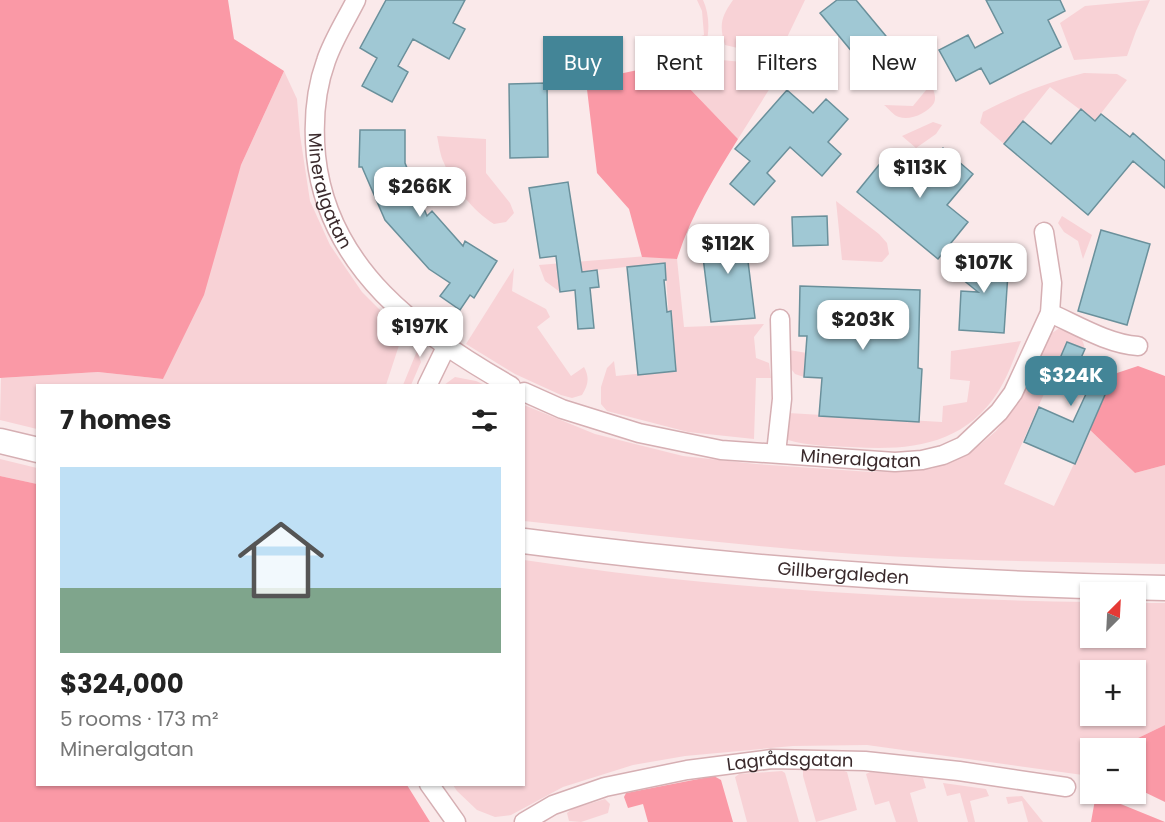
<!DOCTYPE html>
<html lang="en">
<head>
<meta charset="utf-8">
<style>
  :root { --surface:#fff; --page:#f6f6f6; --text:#222; --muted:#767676; --accent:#438597 }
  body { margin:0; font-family:Poppins,sans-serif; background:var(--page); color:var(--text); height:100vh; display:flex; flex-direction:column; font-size:22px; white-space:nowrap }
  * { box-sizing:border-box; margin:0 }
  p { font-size:20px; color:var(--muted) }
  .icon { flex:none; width:33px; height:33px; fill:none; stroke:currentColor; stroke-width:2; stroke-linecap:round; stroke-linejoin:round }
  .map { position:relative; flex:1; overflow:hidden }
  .sheet { position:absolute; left:36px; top:384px; width:489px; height:402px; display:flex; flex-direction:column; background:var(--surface); border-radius:0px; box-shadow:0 2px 4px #0004 }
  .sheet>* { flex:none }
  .top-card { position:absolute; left:543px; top:36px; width:531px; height:54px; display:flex; gap:12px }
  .needle { width:39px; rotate:24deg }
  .buttons { position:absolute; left:1080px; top:582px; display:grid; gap:12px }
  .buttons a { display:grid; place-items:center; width:66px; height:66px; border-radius:0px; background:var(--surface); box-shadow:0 2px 4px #0004; font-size:30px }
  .price { position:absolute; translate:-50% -51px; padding:0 14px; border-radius:12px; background:#fff; color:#222; font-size:20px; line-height:39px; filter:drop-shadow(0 2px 3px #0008) }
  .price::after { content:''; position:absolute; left:50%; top:36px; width:18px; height:14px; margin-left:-9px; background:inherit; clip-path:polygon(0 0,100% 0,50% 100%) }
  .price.active { background:var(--accent); color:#fff }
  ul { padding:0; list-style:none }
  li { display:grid; align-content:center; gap:12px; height:318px; padding:0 24px }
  li span { display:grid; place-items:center; height:186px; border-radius:0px; color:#555 }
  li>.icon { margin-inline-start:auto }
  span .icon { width:108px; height:108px; fill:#fffc; stroke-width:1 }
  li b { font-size:26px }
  h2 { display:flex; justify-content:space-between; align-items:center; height:72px; padding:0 24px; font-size:26px }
  .tag { padding:0 21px; border-radius:0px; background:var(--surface); box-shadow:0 2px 4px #0004; font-size:21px; line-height:54px }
  .tag.active { background:var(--accent); color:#fff }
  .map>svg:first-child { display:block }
  .green { fill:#f8d2d6; fill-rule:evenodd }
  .forest { fill:#fa99a6 }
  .building { fill:#a0c8d4; stroke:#6a909b; stroke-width:1.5 }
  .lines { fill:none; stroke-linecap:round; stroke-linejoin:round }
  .street-casing { stroke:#d6afb3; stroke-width:21 }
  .secondary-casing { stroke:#d6afb3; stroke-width:27 }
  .street { stroke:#fff; stroke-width:18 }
  .secondary { stroke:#fff; stroke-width:24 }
  .labels { text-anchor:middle; stroke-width:6; stroke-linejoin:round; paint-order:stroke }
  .street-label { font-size:18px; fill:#3a2a2c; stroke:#fff }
</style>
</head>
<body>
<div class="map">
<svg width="1165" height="822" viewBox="0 0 1165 822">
  <rect width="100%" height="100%" fill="#fae9ea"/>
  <path class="green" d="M697,0H703C709,13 710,30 706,43L695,48L651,54L704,35L702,11Z
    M733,0H805L779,54L755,52L725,45C719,25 721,17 733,0Z
    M1150,0L1136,31L1127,56L1074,60L1060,23L1085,6Z
    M711,59L753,63L782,69L738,139L666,64Z
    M284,71L297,99L300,135L310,201L330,245L362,292L403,333L386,385L38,386L37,429L0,420L1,378L98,372L163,379L241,165Z
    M1084,73L1117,74L1127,80L1095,121L1050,87L1004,144L980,123L983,112C1015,95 1048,82 1084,73Z
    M931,84C933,89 937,97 934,103C928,113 910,121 899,117C894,116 888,108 884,105L913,106Z
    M933,122L942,125L936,134L916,148L902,136Z
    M437,136L486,139V173L510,203L514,213L506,222L494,224C473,211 453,186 444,163C440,155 439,145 437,136Z
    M836,201L879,234L887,243L889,254L882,262L842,260Z
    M1062,216L1092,235L1083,259L1078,241L1064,232L1058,223Z
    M647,256L677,259L684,327L764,324L754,337L756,358L769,363L771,378H756L754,439L688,432L607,411L601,404V387L607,368L614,361L616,376L676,370L670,332L665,263L558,274L560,292L545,281L539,265Z
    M514,268L512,291L546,309L550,317L537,327L571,376L584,367C590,378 588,385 582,395L572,398L561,395L515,374L466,344Z
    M1058,329C1075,331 1081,331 1085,349L1067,342L1004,484L1054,506L1090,430L1135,473L1165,465V564C1062,562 958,561 855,554C744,546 634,533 524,521V405L595,434L683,456L756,464L871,472L931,469L968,455L996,431L1021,400L1049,335Z
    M1021,341C1014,358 1008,376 998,392C964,445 910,451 852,447C830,446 808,446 788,440L784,429L788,413L942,422L943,406L967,402L970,381L950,379L951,351Z
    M789,350L819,355L818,361L805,360L804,377L795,374L788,365Z
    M417,351L421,362L411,385H403Z
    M455,377L476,381L485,385H444Z
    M0,459L37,468V484L0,476Z
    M524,560C711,588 901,599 1090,602V638H1136V603H1165V725L1136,739L1124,748H1090V776L867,745L793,746L685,756L633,765L563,787L511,815L495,817L477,810L457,791L453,785L524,784ZM1090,670H1136V716H1090Z
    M838,769L847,772L857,810L816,822L803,776V770Z
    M782,771L785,773L799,822H747L735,777L739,774Z
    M870,772L923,778L926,788L910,793L918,822H896L889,801L875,805L866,774Z
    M943,783L986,789L989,796L970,801L975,822H968L960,793L947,796Z
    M1022,796L1043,822H1028L1022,801L1008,804L1006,797Z
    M605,799L610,804L608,813L581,822L569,821L567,813L572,809Z"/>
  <path class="forest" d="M0,0H228L234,39L284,71L241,165L204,295L163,379L98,372L0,378Z
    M666,64L738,139C714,178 691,215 677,259L642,257L629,209L597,173L586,81Z
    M1138,366L1165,376V465L1135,473L1090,430L1114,374Z
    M0,476L37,484L38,784L407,785L430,822H0Z
    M1165,725V802L1136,788V748H1124L1136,739Z
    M714,776L721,780L733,822H648L643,804L628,808L624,797L626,793Z
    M1096,794L1165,822H1091Z"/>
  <path class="building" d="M386,0H465L453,23L465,29L449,59L413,39L398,66L408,72L392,102L362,86L377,58L360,48Z
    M837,0H856L910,65L882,88L820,13Z
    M986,0H1060L1065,11L1048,20L1061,47L990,84L981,68L956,81L939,50L968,35L975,48L1003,33Z
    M547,83L548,157L510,158L509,84Z
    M787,90L813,113L826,99L848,119L828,142L841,154L822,176L790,147L767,173L775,181L754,205L730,184L750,161L735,149Z
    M1081,109L1095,121L1101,114L1130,137L1133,133L1165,161V188L1133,161L1088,215L1004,144L1023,121L1051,144Z
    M360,130H405V163L427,216L432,211L463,246L465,241L497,261L474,298L470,295L460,310L440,296L450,283L429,269L385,220L362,167H359Z
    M943,148L973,174L947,205L968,222L938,259L857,192L887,155L916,179Z
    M568,182L582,272L597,270L599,287L590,288L594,328L578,329L575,290L560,292L556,256L540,258L529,188Z
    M827,216L828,245L793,246L792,217Z
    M744,229L755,318L711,322L700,233Z
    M1101,230L1150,244L1127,325L1078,311Z
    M964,255L1009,258L1004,333L959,330L961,291L978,292L962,279Z
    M665,263L666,280H664L667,312L671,311L676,371L638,375L627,267Z
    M800,286L920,290L918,368L922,369L919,422L819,416L822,378L804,377L807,336H799Z
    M1067,342L1085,349L1081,358L1114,374L1075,464L1024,442L1039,407L1073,422L1086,394L1051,379Z"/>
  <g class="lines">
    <g class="street-casing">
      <g id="street">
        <path id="s1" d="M356,0C346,20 333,40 326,61C315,91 313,124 316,156C328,269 419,334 511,386"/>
        <path d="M1050,313C1077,325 1108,344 1138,346"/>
        <path d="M427,386L446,347"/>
        <path id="s2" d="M524,392L562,409L639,433L721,450L895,462L922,460L943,455L963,446L999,412L1013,393L1050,313L1052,283L1044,232"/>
        <path d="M776,453L782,399L780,319"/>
        <path d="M429,784L456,822"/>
        <path id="s3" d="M524,822L553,805L605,787L687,770L772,759L865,761L959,771L1066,787"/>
      </g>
    </g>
    <g class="secondary-casing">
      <g id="secondary">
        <path d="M0,441L38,450"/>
        <path id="s4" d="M524,541C736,569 950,584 1165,588"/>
      </g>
    </g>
    <use href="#street" class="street"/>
    <use href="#secondary" class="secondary"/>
  </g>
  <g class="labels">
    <g class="street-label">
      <text dy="6" stroke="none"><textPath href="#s1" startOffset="201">Mineralgatan</textPath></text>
      <text dy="6" stroke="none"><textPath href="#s2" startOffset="346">Mineralgatan</textPath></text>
      <text dy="6" stroke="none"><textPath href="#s4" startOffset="321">Gillbergaleden</textPath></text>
      <text dy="6" stroke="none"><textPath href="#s3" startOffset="276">Lagrådsgatan</textPath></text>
    </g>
  </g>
</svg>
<div class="buttons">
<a><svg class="needle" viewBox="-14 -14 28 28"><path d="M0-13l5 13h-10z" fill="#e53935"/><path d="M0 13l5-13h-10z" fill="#767676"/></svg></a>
<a>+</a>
<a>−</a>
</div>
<b class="price" style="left:920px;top:199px">$113K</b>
<b class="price" style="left:420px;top:218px">$266K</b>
<b class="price" style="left:728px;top:275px">$112K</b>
<b class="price" style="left:984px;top:294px">$107K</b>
<b class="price" style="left:863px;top:351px">$203K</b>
<b class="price" style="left:420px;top:358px">$197K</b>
<b class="price active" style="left:1071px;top:407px">$324K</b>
<div class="top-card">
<a class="tag active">Buy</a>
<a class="tag">Rent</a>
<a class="tag">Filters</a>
<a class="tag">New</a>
</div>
<section class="sheet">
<h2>7 homes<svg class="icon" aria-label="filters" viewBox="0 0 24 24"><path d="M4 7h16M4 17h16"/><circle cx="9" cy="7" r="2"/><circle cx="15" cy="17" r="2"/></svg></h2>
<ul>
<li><span style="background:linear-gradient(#bfe0f5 65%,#7fa58c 0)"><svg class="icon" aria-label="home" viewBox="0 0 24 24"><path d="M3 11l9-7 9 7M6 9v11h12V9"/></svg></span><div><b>$324,000</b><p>5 rooms · 173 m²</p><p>Mineralgatan</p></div></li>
</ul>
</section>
</div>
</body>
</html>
